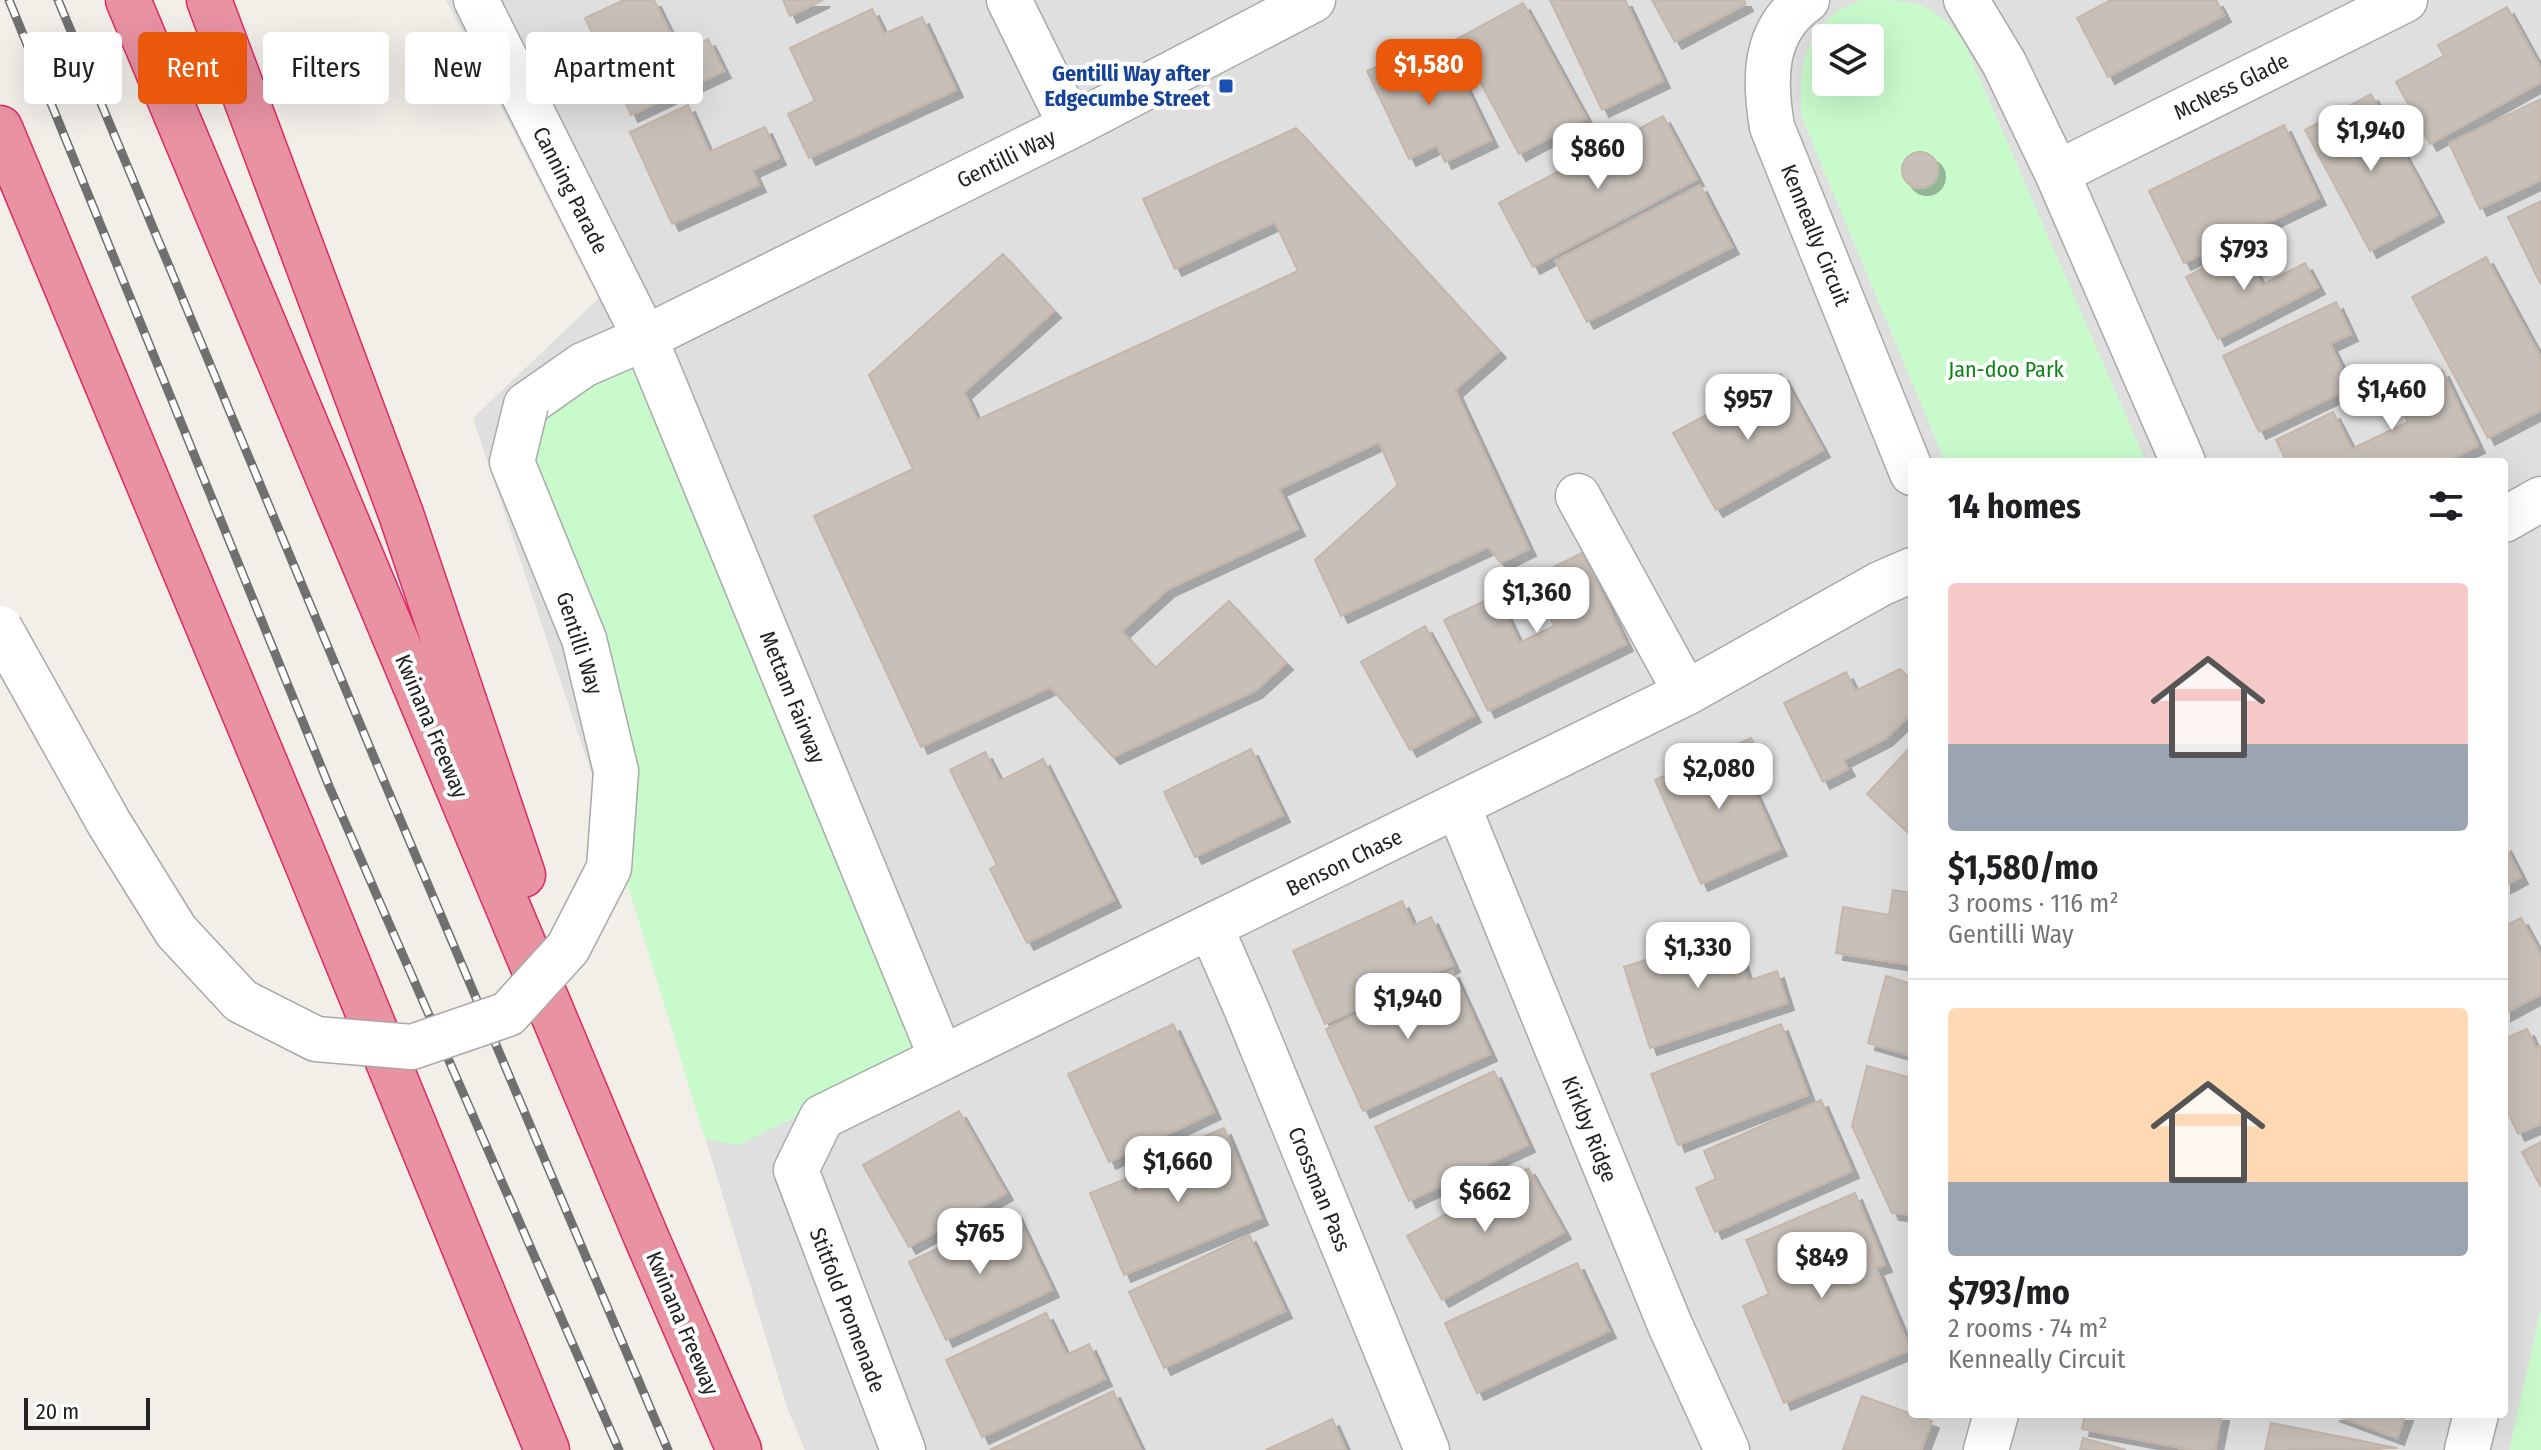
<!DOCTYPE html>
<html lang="en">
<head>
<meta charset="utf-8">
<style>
  :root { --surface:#fff; --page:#f6f6f6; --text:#202124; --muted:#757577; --line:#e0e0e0; --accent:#ea580c }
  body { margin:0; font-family:"Fira Sans Condensed",sans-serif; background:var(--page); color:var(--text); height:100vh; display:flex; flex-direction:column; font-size:30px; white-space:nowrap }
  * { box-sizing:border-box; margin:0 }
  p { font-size:26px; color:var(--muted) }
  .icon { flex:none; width:44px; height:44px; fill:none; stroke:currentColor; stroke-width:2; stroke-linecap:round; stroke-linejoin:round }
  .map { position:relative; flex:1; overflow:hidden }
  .panel { position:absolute; left:1908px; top:458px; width:600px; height:960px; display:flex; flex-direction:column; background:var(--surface); border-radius:8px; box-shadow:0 8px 32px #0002 }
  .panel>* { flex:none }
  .top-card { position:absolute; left:24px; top:32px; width:760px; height:72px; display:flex; gap:16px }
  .fabs { position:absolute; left:1812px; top:24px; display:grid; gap:16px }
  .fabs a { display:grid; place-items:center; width:72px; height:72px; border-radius:8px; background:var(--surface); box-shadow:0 8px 32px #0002; font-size:40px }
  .scale { position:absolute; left:24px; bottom:20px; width:126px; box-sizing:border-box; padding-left:8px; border:4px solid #222; border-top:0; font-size:22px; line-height:28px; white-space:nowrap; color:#222; -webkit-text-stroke:6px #fff; paint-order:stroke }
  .price { position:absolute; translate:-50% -68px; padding:0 18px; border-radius:16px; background:#fff; color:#222; font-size:26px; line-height:52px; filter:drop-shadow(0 2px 4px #0008) }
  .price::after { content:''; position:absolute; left:50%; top:48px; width:24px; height:18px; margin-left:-12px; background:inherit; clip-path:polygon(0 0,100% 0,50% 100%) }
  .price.active { background:var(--accent); color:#fff }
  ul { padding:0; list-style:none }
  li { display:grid; align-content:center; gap:16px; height:424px; padding:0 40px }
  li+li { border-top:2px solid var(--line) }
  li span { display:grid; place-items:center; height:248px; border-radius:8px; color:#555 }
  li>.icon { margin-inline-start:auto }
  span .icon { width:144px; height:144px; fill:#fffc; stroke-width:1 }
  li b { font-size:34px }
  h2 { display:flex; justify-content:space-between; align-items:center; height:96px; padding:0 40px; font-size:34px }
  .pill { padding:0 28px; border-radius:8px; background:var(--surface); box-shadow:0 8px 32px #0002; font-size:28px; line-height:72px }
  .pill.active { background:var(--accent); color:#fff }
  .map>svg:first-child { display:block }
  .residential { fill:#e0dfdf; fill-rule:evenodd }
  .park { fill:#c8facc; fill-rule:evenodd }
  .building { fill:#c7bfb8; stroke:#c4b6ab; stroke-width:2; filter:url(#shadow) }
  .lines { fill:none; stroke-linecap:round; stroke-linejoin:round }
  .minor-casing { stroke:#a9a9a9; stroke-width:47 }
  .highway-casing { stroke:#dc2a67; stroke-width:47 }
  .minor { stroke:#fff; stroke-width:44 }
  .highway { stroke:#e892a2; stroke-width:44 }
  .rail-casing { stroke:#707070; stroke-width:9 }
  .rail { stroke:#fff; stroke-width:6; stroke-dasharray:18; stroke-linecap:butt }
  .minor-bridge-casing { stroke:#a9a9a9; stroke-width:47; stroke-linecap:butt }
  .minor-bridge { stroke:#fff; stroke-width:44 }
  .transit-dot { fill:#1a4fb4; stroke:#fff; stroke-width:3 }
  .labels { text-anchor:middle; stroke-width:8; stroke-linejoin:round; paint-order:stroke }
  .transit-label { font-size:22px; font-weight:bold; fill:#164399; stroke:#fff; text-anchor:end }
  .street-label { font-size:22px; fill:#222; stroke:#fff }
  .park-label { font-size:22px; fill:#0c8416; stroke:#fff }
</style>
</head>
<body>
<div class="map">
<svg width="2541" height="1450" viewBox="0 0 2541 1450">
  <defs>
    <filter id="shadow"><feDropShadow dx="7" dy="7" stdDeviation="0" flood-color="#0004"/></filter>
  </defs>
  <rect width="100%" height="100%" fill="#f2efe9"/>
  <path class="residential" d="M446,0H2541V1450H805L788,1410L622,865L473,418L599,298ZM1826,38H1870V82H1826ZM1912,462H2504V1414H1912Z"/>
  <path class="park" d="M1862,0C1914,0 1932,0 1964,42L2146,462H1945L1802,118C1797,66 1806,18 1862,0ZM1826,38H1870V82H1826Z
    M639,354L925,1052L739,1145L705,1139L622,865L527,460L543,406Z
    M2541,1309V1450H2509Z"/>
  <path class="building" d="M624,0H654L680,53L708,39L724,71L631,115L585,18Z
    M783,0H823L790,16Z
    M1550,0H1625L1663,81L1602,110Z
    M1652,0H1744L1746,4L1675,42Z
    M2111,0H2216L2224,15L2108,77L2077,18Z
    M1523,3L1586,118L1519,154L1457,39Z
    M2507,7L2541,69V82L2430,144L2396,82L2444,56L2438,45Z
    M872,9L884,34L922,17L956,90L809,158L788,114L815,101L790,48Z
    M1406,53L1414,69L1449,53L1491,140L1445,162L1437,145L1409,159L1367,71Z
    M2371,94L2437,215L2370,251L2305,130Z
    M2541,99V180L2480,209L2449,143Z
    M688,105L709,152L765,127L779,158L752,170L759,185L672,224L630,132Z
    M1663,116L1697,179L1533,267L1499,203Z
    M2284,125L2319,198L2184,263L2149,191Z
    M1296,128L1499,351L1455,390L1529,549L1501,563L1488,547L1341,616L1315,560L1398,485L1379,442L1279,489L1298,529L1168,589L1122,631L1155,668L1229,601L1286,663L1255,691L1113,757L1050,687L921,747L814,516L913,469L869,375L1003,254L1054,311L964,392L977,420L1298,271L1275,222L1175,269L1143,199Z
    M1902 170a18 18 0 1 1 36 0a18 18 0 1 1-36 0Z
    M1700,185L1732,247L1587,322L1555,261Z
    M2541,201V282L2540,283L2508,217Z
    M2243,247L2262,285L2305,263L2318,287L2218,339L2186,277Z
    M2486,257L2541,358V410L2488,438L2412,297Z
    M2336,302L2351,334L2330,344L2351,388L2259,432L2223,356Z
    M2442,370L2478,446L2444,462H2287L2276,440L2333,412L2352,449L2408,422L2394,393Z
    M1781,374L1823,450L1716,510L1673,433Z
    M1582,553L1626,644L1488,711L1444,620L1497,595L1519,643L1554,626L1531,578Z
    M1425,626L1474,715L1410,750L1361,662Z
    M1900,669L1912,681V713L1885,739L1843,760L1848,769L1823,782L1784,703L1846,672L1855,691Z
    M1751,738L1764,768L1747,776L1780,849L1701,884L1655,780Z
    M1912,745V836L1867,794Z
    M1251,749L1283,815L1195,857L1164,792Z
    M985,752L1000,781L1043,759L1114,900L1027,943L990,869L997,865L950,770Z
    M2504,844L2521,877L2504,886Z
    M1893,890L1912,893V965L1836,953L1843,907L1889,915Z
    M1402,901L1413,926L1431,917L1453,965L1325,1024L1293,951Z
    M2521,918L2541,955V994L2504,1014V919L2507,925Z
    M1732,932L1748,981L1777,971L1787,1003L1650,1048L1624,967Z
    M1452,971L1490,1054L1363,1111L1326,1029Z
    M1886,976L1912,984V1056L1868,1043Z
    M1173,1024L1214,1112L1109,1162L1068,1074Z
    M1781,1024L1808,1095L1678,1145L1651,1074Z
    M2527,1029L2536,1048L2541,1046V1124L2518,1134L2504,1104V1039Z
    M1867,1066L1912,1078V1215L1892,1213L1852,1126Z
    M1494,1071L1528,1145L1409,1201L1375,1127Z
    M1821,1100L1852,1171L1715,1232L1696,1188L1716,1179L1704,1151Z
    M959,1111L1006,1193L909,1247L863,1165Z
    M1224,1128L1261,1218L1124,1275L1090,1193L1128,1178L1134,1193L1171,1178L1161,1154Z
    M2541,1142V1187L2522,1152Z
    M1528,1168L1564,1232L1442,1300L1407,1236Z
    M1855,1193L1885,1265L1876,1268L1910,1350L1784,1403L1743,1306L1769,1294L1746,1240Z
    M1015,1212L1052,1290L946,1340L909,1262Z
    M1249,1235L1285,1311L1164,1368L1129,1292Z
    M1577,1263L1609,1331L1477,1393L1445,1323Z
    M1046,1313L1066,1355L1089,1344L1105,1379L982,1437L946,1360Z
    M1113,1391L1141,1450H990Z
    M1862,1396L1932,1421L1921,1450H1843Z
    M2085,1414H2222L2215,1450H2193L2082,1429Z
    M2332,1414H2406L2397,1438Z
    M1332,1419L1346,1450H1266Z
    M2271,1423L2397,1448L2265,1450Z
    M2083,1438L2126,1450H2080Z"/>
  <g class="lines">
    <g class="minor-casing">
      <path id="minor" d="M476,0L645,338L941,1057
        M1009,0L1071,126
        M1807,0C1763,31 1764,79 1772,127L1912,473
        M1966,0L2004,63L2057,173L2183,462
        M2057,173L2405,0
        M526,405L583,365L645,338L1071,126L1313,0
        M1578,496L1686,693
        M2504,520L2541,499
        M1458,806L1670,1325L1727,1450
        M1211,928L1246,1008L1427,1450
        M903,1450L796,1170L822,1117L1686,693L1880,584L1912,570
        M1986,1450L1996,1414
        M2467,1450L2476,1414"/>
    </g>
    <g class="highway-casing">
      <path id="highway" d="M128,0L647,1239L739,1450
        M209,0L401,514L523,875
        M0,128L306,861L547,1450"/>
    </g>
    <use href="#minor" class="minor"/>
    <use href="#highway" class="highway"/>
    <g class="rail-casing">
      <path id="rail" d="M9,0L329,786L619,1450
        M58,0L378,767L668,1450"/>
    </g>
    <use href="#rail" class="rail"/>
    <g class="minor-bridge-casing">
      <path id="minor-bridge" d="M0,628L109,823L176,931L241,1001L316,1039L412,1047L508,1014L568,948L609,868L616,771L584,639L512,462L526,405"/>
    </g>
    <use href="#minor-bridge" class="minor-bridge"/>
  </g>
  <rect class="transit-dot" x="1218" y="78" width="16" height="16" rx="4"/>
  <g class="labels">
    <g class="transit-label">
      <text x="1210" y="81">Gentilli Way after<tspan x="1210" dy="25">Edgecumbe Street</tspan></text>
    </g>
    <g class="street-label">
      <text transform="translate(2231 86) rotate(-26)" y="8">McNess Glade</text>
      <text transform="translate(1006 158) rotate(-26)" y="8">Gentilli Way</text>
      <text transform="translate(571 190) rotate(63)" y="8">Canning Parade</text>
      <text transform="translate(1816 235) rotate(68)" y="8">Kenneally Circuit</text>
      <text transform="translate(580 643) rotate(72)" y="8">Gentilli Way</text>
      <text transform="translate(793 697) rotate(68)" y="8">Mettam Fairway</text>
      <text transform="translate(432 726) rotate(67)" y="8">Kwinana Freeway</text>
      <text transform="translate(1344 862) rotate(-26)" y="8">Benson Chase</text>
      <text transform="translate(1590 1129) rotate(68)" y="8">Kirkby Ridge</text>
      <text transform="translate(1320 1189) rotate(68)" y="8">Crossman Pass</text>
      <text transform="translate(848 1310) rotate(69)" y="8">Stitfold Promenade</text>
      <text transform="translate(683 1323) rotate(67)" y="8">Kwinana Freeway</text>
    </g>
    <g class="park-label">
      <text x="2006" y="377">Jan-doo Park</text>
    </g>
  </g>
</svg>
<div class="fabs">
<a><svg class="icon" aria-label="layers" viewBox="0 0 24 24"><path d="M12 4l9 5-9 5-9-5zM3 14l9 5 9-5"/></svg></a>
</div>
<div class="scale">20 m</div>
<b class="price active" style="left:1429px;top:107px">$1,580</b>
<b class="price" style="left:2371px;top:173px">$1,940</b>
<b class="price" style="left:1598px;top:191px">$860</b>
<b class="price" style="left:2244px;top:292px">$793</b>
<b class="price" style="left:2392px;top:432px">$1,460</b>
<b class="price" style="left:1748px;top:442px">$957</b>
<b class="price" style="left:1537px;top:635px">$1,360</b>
<b class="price" style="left:1719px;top:811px">$2,080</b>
<b class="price" style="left:1698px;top:990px">$1,330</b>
<b class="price" style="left:1408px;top:1041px">$1,940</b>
<b class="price" style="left:1178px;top:1204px">$1,660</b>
<b class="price" style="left:1485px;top:1234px">$662</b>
<b class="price" style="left:980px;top:1276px">$765</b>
<b class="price" style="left:1822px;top:1300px">$849</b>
<div class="top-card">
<a class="pill">Buy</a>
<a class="pill active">Rent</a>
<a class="pill">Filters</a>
<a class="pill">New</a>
<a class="pill">Apartment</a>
</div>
<section class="panel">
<h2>14 homes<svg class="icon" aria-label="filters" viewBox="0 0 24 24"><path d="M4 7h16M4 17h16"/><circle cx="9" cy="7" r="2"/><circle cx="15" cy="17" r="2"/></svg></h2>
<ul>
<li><span style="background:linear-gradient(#f6c9c9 65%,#9aa5b1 0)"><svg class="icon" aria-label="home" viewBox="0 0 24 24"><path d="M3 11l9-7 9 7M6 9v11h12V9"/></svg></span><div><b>$1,580/mo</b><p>3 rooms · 116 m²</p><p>Gentilli Way</p></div></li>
<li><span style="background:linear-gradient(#ffd9b3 70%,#9aa5b1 0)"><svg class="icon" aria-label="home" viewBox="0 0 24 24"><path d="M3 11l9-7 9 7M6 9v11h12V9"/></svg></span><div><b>$793/mo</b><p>2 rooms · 74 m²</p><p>Kenneally Circuit</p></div></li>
</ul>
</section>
</div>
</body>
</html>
